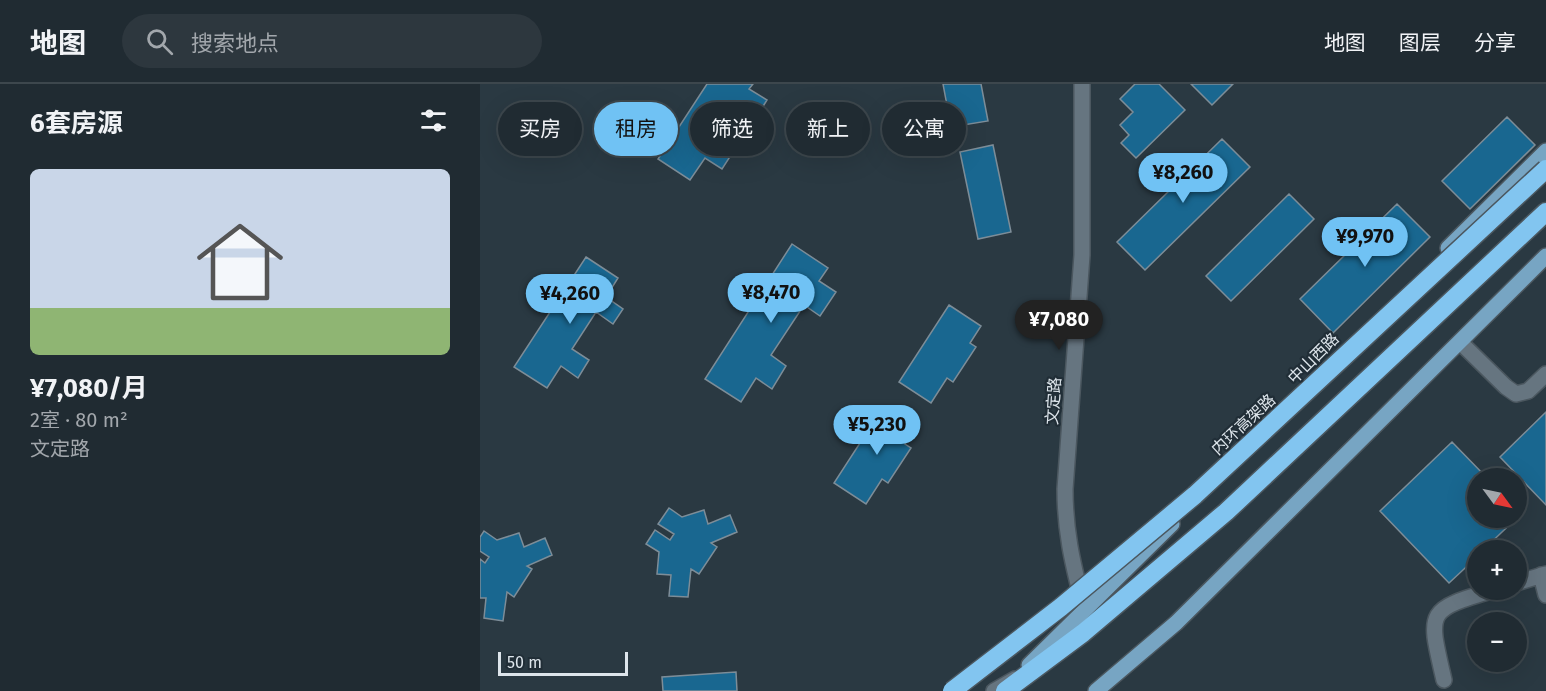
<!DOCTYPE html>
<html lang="zh">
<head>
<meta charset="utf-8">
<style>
  :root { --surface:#202b32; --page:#2d373e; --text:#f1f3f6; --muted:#a2a7ac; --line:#3d474d; --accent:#70c2f4 }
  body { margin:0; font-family:"Fira Sans","Noto Sans SC",sans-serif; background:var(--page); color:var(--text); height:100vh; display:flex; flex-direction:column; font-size:22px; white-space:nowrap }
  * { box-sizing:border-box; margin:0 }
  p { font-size:20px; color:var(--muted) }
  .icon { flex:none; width:33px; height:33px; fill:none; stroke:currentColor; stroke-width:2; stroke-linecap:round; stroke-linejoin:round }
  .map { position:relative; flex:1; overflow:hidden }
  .details { display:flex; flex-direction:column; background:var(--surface); width:480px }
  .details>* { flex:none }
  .top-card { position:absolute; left:18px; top:18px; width:570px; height:54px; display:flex; gap:12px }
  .needle { width:39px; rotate:123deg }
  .controls { position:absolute; left:987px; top:384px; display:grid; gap:12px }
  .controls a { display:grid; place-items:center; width:60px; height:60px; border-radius:50%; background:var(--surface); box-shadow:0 6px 24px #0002,0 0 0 2px var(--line); font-size:30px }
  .scale { position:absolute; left:18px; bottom:15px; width:130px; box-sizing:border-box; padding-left:6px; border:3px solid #dde5eb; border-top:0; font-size:16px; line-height:21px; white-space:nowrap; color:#dde5eb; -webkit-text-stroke:4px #212e37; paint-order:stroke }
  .price { position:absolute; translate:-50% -51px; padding:0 14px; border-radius:21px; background:var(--accent); color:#111; font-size:20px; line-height:39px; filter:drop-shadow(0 2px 3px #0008) }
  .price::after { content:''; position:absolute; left:50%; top:36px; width:18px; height:14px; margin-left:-9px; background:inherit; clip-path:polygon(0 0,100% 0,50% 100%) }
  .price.on { background:#222; color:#fff }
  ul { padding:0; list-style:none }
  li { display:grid; align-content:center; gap:12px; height:318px; padding:0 30px }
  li+li { border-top:2px solid var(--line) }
  li span { display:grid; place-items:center; height:186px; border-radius:9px; color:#555 }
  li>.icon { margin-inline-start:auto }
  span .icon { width:108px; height:108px; fill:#fffc; stroke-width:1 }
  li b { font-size:26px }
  h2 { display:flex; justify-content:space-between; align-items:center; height:72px; padding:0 30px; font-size:26px }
  .pill { padding:0 21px; border-radius:27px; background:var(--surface); box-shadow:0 6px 24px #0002,0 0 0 2px var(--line); font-size:21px; line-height:54px }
  .pill.on { background:var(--accent); color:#111 }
  header { display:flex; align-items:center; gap:36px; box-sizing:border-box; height:84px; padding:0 30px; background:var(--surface); border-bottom:2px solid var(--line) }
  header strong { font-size:28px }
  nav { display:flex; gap:33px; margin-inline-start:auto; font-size:21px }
  .search { width:420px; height:54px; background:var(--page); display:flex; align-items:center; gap:15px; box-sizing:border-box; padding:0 21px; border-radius:33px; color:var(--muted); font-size:22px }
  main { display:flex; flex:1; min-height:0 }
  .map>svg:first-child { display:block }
  .building { fill:#196790; stroke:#7d8d98; stroke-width:1.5 }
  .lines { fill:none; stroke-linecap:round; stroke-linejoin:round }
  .minor-casing { stroke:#4b575f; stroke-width:18 }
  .major-casing { stroke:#4b575f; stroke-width:18 }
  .highway-casing { stroke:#4b575f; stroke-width:21 }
  .minor { stroke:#667580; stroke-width:15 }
  .major { stroke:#77a5c3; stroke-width:15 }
  .highway { stroke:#82c5f0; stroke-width:18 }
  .highway-bridge-casing { stroke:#4b575f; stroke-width:21; stroke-linecap:butt }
  .highway-bridge { stroke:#82c5f0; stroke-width:18 }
  .labels { text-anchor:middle; stroke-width:4.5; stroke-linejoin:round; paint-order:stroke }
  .street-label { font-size:16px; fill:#dde5eb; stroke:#212e37 }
</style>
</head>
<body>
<header>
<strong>地图</strong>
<div class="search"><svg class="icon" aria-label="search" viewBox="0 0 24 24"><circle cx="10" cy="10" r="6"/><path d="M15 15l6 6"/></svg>搜索地点</div>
<nav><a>地图</a><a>图层</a><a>分享</a></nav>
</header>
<main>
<section class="details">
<h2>6套房源<svg class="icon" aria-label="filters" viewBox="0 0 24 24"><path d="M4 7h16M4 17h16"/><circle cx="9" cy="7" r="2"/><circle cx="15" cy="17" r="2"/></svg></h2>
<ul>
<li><span style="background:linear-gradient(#c9d6e8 75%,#8fb573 0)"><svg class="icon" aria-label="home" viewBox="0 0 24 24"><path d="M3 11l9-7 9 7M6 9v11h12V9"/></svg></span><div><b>¥7,080/月</b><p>2室 · 80 m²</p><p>文定路</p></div></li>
</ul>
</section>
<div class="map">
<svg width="1066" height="607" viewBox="0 0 1066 607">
  <rect width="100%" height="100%" fill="#2a3942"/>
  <path class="building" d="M227,0H273L269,5L287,16L277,32L260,20L236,57L253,68L242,85L225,74L210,96L178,75Z
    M463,0H501L508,37L471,43Z
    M655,0H679L705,26L656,74L641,59L649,51L640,41L653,28L640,15Z
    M711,0H753L732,21Z
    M1027,33L1055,61L990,125L962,97Z
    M742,55L770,83L665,186L637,158Z
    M513,61L531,148L498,155L480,68Z
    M809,110L834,135L751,217L726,192Z
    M917,120L950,153L853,249L820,215Z
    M312,160L348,184L339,197L356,208L340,232L324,221L291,271L306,282L292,305L276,294L261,318L225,295Z
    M106,173L138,194L126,213L143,225L133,240L116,228L92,265L109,276L98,294L81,282L67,304L34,283Z
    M469,221L501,242L490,259L496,263L473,298L467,294L451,319L419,298Z
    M404,322L436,343L425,360L431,364L408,399L402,395L386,420L354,399Z
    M1066,328V421L1020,373Z
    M972,358L1007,394H998V434H1036V425L1041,430L1003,466H998V472L969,499L900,427Z
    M189,424L202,433L224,426L228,440L250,431L257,448L231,459L237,463L219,490L211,485L208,513L189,512L191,491L177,490L179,468L166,460L175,446L190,456L194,450L178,440Z
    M4,447L17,456L39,449L44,463L65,454L72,471L47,482L52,485L34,513L27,508L23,537L4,534L6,514H0V475L5,479L9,473L0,467V453Z
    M256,588L257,607H183L182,593Z"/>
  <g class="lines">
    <g class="minor-casing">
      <path id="minor" d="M980,258L1026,303L1036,310L1048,307L1066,290
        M1061,491L1066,511
        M1036,499L1066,490
        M602,516C592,477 585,446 585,405L602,171V0
        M964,596C948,527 945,526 1014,506
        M514,607L535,595"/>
    </g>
    <g class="major-casing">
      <path id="major" d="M968,164L1066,67
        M549,581L692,440
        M616,607L696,539L1066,172"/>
    </g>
    <g class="highway-casing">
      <path id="highway" d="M525,607L603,549L746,428L1066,128"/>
    </g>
    <use href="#minor" class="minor"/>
    <use href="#major" class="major"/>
    <use href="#highway" class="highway"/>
    <g class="highway-bridge-casing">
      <path id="highway-bridge" d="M472,607L581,523L715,411L1066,85"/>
    </g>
    <use href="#highway-bridge" class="highway-bridge"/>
  </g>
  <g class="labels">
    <g class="street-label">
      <text transform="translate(833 274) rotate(-45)" y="6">中山西路</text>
      <text transform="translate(573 317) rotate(-86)" y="6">文定路</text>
      <text transform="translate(763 340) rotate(-43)" y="6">内环高架路</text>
    </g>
  </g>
</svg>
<div class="controls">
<a><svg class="needle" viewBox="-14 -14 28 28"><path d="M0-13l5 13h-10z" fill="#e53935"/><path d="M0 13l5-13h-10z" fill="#a2a7ac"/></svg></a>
<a>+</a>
<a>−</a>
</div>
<div class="scale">50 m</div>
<b class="price" style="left:703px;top:120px">¥8,260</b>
<b class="price" style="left:885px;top:184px">¥9,970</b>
<b class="price" style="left:291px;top:240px">¥8,470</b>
<b class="price" style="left:90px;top:241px">¥4,260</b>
<b class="price on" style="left:579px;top:267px">¥7,080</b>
<b class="price" style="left:397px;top:372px">¥5,230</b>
<div class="top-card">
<a class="pill">买房</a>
<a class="pill on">租房</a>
<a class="pill">筛选</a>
<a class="pill">新上</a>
<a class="pill">公寓</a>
</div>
</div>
</main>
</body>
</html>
